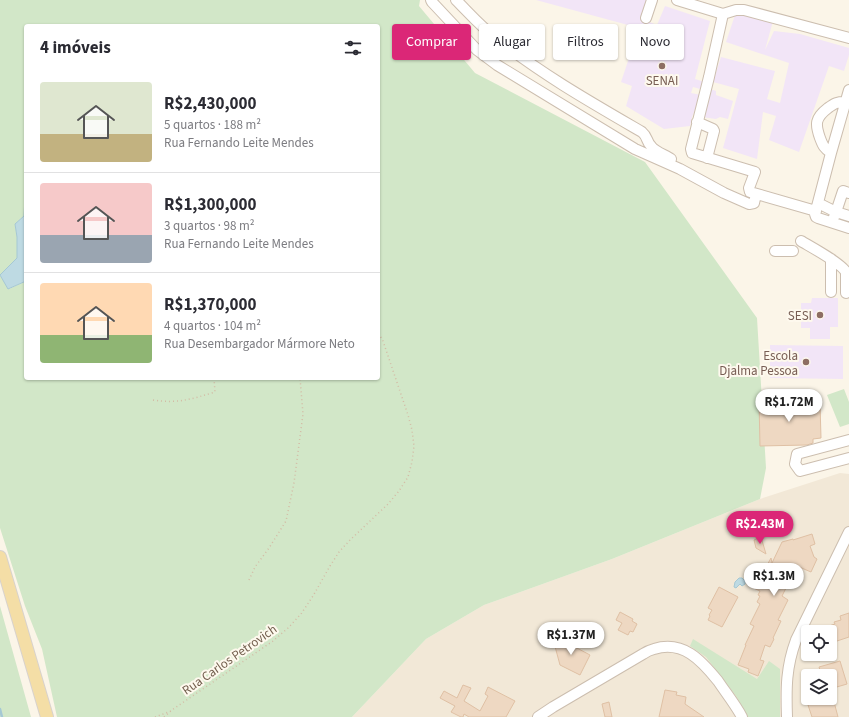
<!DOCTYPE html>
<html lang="pt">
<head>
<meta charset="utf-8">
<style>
  :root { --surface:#fff; --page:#f2f2f3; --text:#2b2b33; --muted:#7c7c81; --line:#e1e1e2; --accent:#db2777 }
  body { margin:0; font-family:"Source Sans 3",sans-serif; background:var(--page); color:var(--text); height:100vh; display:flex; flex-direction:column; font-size:15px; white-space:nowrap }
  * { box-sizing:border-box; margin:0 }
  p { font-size:13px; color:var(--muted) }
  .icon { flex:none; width:22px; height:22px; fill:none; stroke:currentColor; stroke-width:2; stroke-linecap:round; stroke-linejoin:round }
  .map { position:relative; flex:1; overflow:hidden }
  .side { position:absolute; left:24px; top:24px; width:356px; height:356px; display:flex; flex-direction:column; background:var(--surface); border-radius:4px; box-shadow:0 1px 3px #0004 }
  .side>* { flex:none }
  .guide { position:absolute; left:392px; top:24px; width:380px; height:36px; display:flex; gap:8px }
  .fabs { position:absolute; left:801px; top:625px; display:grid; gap:8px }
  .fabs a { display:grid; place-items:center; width:36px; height:36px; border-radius:4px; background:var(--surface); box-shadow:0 1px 3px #0004; font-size:20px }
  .price { position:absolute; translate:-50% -34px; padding:0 9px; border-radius:14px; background:#fff; color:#222; font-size:13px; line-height:26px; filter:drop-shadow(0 1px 2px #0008) }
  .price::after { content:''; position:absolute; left:50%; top:24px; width:12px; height:9px; margin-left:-6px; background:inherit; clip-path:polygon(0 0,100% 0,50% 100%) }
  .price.on { background:var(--accent); color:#fff }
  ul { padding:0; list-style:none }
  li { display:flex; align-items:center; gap:12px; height:100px; padding:0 16px }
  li+li { border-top:1px solid var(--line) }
  li span { display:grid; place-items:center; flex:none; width:112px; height:80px; border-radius:4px; color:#555 }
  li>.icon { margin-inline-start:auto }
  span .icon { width:48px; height:48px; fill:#fffc; stroke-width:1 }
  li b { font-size:17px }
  h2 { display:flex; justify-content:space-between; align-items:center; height:48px; padding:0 16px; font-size:17px }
  .pill { padding:0 14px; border-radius:4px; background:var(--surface); box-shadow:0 1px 3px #0004; font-size:14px; line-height:36px }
  .pill.on { background:var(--accent); color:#fff }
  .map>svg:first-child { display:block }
  .residential { fill:#f2e8d7; fill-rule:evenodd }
  .education { fill:#f2e5f7 }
  .green { fill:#d2e7c8; fill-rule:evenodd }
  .water { fill:#bedae3; stroke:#a5c8d4 }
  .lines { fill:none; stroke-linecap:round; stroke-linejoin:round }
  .stream { stroke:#a5c8d4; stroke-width:2.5 }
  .building { fill:#eed8c2; stroke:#dfc0a4 }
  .minor-casing { stroke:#ccbeaf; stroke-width:12 }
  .major-casing { stroke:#d8d2cd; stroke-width:14 }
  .path { stroke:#d3bba5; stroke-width:1.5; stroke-dasharray:1 3; stroke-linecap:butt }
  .minor { stroke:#fff; stroke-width:10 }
  .major { stroke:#f4dea6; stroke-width:12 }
  .education-dot { fill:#8d6e63; stroke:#fef9ee; stroke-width:1.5 }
  .labels { text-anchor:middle; stroke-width:4; stroke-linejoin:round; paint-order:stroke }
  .education-label { font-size:13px; fill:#785e54; stroke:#fef9ee; text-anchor:end }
  .street-label { font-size:13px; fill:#735f4e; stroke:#fef9ee }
</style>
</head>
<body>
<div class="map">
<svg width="849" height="717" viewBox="0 0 849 717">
  <rect width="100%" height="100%" fill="#fbf5e8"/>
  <path class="residential" d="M840,473L849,474V717H352L426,639L484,605L612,559L760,499ZM808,632H830V654H808ZM808,676H830V698H808Z"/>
  <path class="education" d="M536,0H647L642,19L657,25L665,6L710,21L695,79L708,83V88L716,91V95L733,101L728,119L720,117L716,119L702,117L711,92L693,87L691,93L701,95L692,117L690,126L664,129L626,106L632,86L621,82L631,52L645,48L650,31Z
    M736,12L773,21L765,50L774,31L800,34L849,48V55L844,71L829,66L799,152L769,140L776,116L763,112L757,159L723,148L739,89L713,82L721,57L775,71L767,99L780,103L789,63L726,42Z
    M812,298H838V327H830V339H810V328H801V303H811Z
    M770,345L843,346V379L770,378Z"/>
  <path class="green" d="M0,0H420L419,6L475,73L645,162L757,318L766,468L760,499L612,559L484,605L426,639L352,717H57L42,649L25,606L0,528ZM26,26H378V378H26V281L9,289L0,275L17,258V236L15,224L24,216L25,199L26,197Z
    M844,389L849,402V424L840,427L827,395Z
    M0,606L31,717H0Z
    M693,639L757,679L769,661L780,669V717H748L736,696L706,657L690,646Z"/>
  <path class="water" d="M26,197V281L8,289L0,275L17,258V237L15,224L24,216L25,198Z
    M739,578H742L745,581V584L742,586L740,584L736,588L734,587L735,582Z"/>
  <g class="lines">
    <path class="stream" d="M0,709L2,717"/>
  </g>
  <path class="building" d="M813,399V404H820L821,438L813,439V443L807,445L760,446L759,401Z
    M812,534L815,544L810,546L814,557L817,559L811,572L797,566L782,596L788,600L778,620L781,621L773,638L774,639L770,647L765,645L760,660L764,661L758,676L748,672L749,669L738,665L746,645H745L754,626L750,624L760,604L757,602L760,596L758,595L760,591L749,586L755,574L761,576L771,558L772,563L782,542L793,539V540Z
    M761,537L766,554L756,548L754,540Z
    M719,587L738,597L722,627L708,620L710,616L709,615L712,610L708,608Z
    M620,612L633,619L632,621L637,624L633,632L630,631L628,635L618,630L622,623L616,620Z
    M849,613V637L834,642L829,626L835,624L834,622L841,620L840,616Z
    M558,638L590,655L580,675L560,665L553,639Z
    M840,661L847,684L830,689V676H822L819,667Z
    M463,685L471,688L464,701L480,711L488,696L485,694L488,687L515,701L506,717H469L464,714L463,717H461L451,712L455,706L440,698L444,691L457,698Z
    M665,690L677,692L676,695L686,697L685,704L704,717H659Z
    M809,698H833L838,717H812L808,705L811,704Z
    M609,702L612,717H605L602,704Z"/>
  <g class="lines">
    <g class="minor-casing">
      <path id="minor" d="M431,0L432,2L477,50L497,65L635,149L680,169L724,193L749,204L754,203L756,194
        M456,0C469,13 481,27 496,38C541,74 592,103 642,132C648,137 646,141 651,146C654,151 665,155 671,159
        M677,0L723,14
        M646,18L652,0
        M849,90L831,153L815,214L816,217L818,218L849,228
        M697,122L713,129L714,131L707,158
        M831,153C824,148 823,146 820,138C815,124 815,118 828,108C835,103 837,102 845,102
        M818,203L836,212L843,191L849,193
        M816,211L750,192L749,188L755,172L692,153L691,149L709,77L723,14L736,10H744L849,38
        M834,217L836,212L849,216
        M801,241C811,247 841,263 846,272V293
        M775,251H793
        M831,259V292
        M849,440L797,454L795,464L800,471L849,458
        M538,717L553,707L643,654C646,652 650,650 654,649C683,640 701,660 718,681C726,693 735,704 742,717
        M787,717C786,688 786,667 796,640L849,532"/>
    </g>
    <g class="major-casing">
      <path id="major" d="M0,557L47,717"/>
    </g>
    <path class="path" d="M153,400C177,404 192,399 215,392L214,378
      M249,580L255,567L269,548L286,521L294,483L303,414L300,378
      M155,717L171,711
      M164,717L172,710L273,641L288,628L301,614L313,596L330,566L339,552L350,540L388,504L399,491L408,477L412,462L414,446L412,430L408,415L383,341L378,332"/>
    <use href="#minor" class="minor"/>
    <use href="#major" class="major"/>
  </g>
  <g class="education-dot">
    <circle cx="662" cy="66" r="4"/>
    <circle cx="820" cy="315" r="4"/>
    <circle cx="806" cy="362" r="4"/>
  </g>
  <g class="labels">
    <g class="education-label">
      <text x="662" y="85" text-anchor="middle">SENAI</text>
      <text x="812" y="320">SESI</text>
      <text x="798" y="360">Escola<tspan x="798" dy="15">Djalma Pessoa</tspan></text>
    </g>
    <g class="street-label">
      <text transform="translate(229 659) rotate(-35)" y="5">Rua Carlos Petrovich</text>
    </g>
  </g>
</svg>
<div class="fabs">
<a><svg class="icon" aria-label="locate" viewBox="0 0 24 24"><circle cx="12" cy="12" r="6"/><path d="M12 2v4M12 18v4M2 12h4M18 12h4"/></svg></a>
<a><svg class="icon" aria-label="layers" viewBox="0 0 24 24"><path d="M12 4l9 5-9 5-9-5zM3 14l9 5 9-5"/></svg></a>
</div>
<b class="price" style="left:789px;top:423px">R$1.72M</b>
<b class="price on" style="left:760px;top:545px">R$2.43M</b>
<b class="price" style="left:774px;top:597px">R$1.3M</b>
<b class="price" style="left:571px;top:656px">R$1.37M</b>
<div class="guide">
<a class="pill on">Comprar</a>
<a class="pill">Alugar</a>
<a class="pill">Filtros</a>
<a class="pill">Novo</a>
</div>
<section class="side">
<h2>4 imóveis<svg class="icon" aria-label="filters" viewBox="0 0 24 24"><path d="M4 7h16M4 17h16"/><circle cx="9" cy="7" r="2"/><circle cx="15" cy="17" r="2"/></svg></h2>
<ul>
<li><span style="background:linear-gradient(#dfe7d0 65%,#c2b280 0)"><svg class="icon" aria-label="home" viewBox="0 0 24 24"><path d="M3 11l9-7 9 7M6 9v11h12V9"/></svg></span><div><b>R$2,430,000</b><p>5 quartos · 188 m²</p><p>Rua Fernando Leite Mendes</p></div></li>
<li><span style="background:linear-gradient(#f6c9c9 65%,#9aa5b1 0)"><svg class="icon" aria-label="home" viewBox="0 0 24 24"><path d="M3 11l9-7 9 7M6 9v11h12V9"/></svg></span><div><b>R$1,300,000</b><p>3 quartos · 98 m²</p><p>Rua Fernando Leite Mendes</p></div></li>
<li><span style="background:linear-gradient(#ffd9b3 65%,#8fb573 0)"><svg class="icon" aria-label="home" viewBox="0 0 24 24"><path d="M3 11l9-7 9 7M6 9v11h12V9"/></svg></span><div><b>R$1,370,000</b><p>4 quartos · 104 m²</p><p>Rua Desembargador Mármore Neto</p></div></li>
</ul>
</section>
</div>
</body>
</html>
